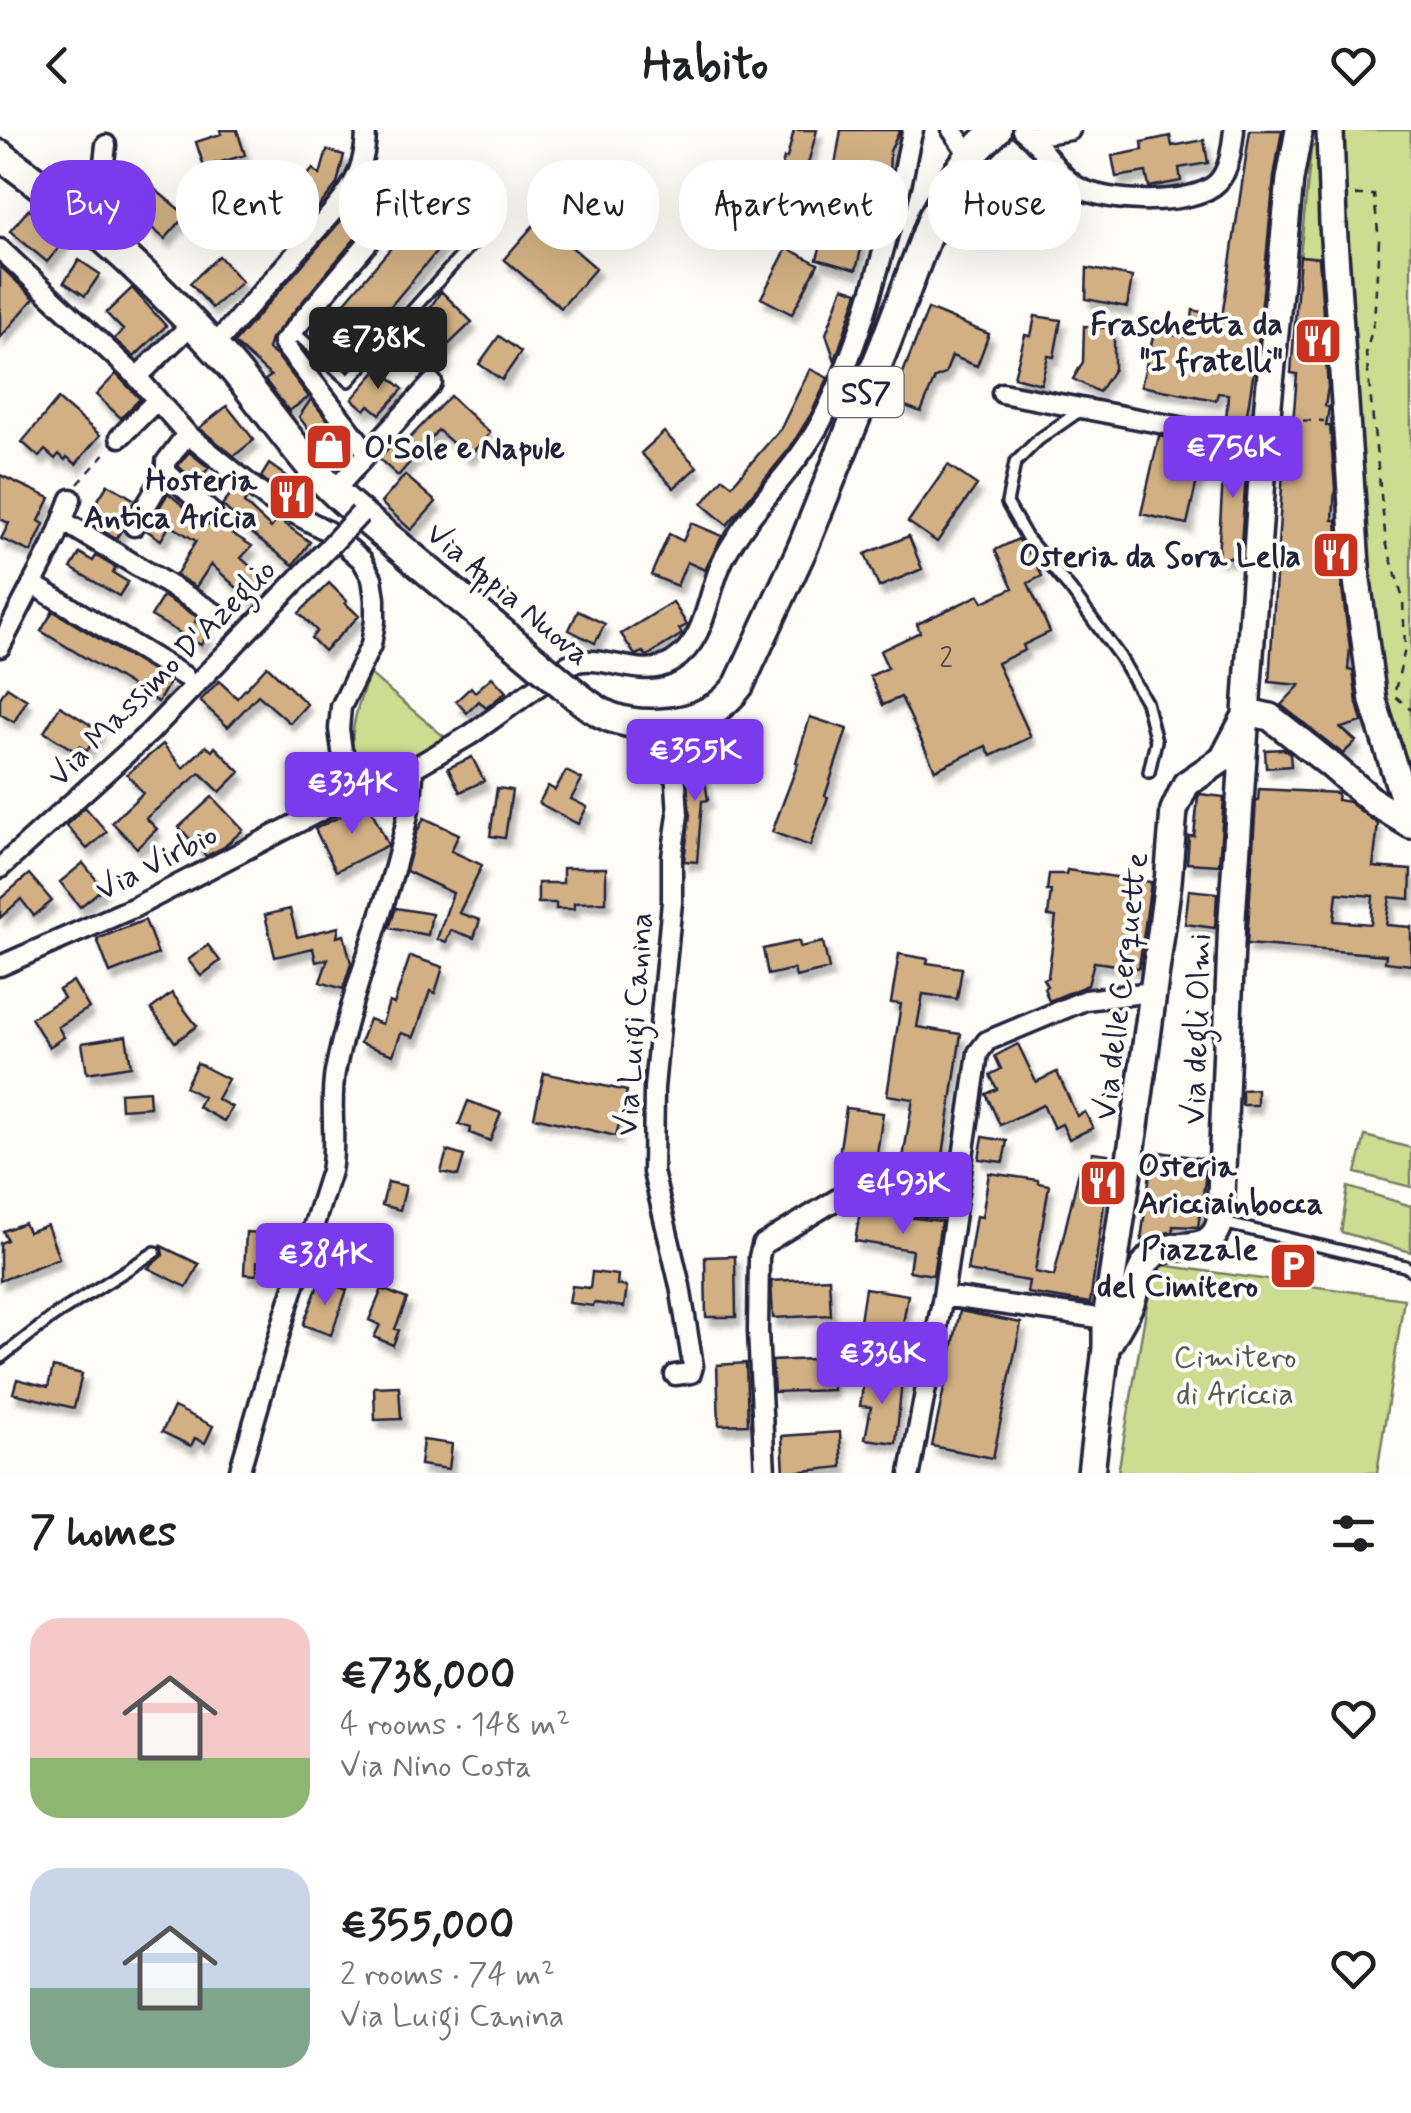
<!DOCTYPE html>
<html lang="en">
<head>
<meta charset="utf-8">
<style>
  :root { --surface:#fff; --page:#f6f6f6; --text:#202124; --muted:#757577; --accent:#7c3aed }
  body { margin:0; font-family:Mynerve,sans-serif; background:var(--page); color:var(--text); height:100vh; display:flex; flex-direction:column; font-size:38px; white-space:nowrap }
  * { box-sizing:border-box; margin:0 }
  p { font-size:32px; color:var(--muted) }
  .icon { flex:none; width:55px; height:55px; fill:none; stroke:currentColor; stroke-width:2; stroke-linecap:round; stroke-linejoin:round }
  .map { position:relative; height:1343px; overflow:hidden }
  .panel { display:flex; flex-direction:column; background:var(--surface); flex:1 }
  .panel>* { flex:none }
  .top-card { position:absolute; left:30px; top:30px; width:1352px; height:90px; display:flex; gap:20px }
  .price { position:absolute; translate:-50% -85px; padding:0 22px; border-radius:10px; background:var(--accent); color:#fff; font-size:32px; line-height:65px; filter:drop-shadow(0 2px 5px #0008) }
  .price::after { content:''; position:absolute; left:50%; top:60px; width:30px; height:22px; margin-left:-15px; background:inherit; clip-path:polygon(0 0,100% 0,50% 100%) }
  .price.current { background:#222; color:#fff }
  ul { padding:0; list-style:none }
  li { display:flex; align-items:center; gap:30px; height:250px; padding:0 30px }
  li span { display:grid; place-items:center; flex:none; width:280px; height:200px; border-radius:30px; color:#555 }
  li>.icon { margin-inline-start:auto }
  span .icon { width:120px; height:120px; fill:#fffc; stroke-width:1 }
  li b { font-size:42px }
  h2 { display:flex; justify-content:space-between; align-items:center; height:120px; padding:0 30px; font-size:42px }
  .tag { padding:0 35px; border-radius:40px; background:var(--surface); box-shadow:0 10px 40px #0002; font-size:35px; line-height:90px }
  .tag.current { background:var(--accent); color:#fff }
  header { display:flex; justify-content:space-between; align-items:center; height:130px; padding:0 30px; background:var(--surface); font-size:45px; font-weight:800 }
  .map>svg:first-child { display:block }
  .green { fill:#cddc90; stroke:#787f66; stroke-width:2.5 }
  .building { fill:#d2b084; stroke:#22223b; stroke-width:2.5; fill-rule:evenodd; filter:url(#shadow) }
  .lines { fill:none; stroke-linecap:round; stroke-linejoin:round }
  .lane-casing { stroke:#22223b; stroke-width:16 }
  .street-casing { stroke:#22223b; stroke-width:25 }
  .secondary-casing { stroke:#22223b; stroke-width:32 }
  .primary-casing { stroke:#22223b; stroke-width:35 }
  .path { stroke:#22223b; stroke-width:2.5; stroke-dasharray:8 8; stroke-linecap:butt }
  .lane { stroke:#fdfcf7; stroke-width:9 }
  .street { stroke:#fdfcf7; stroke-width:18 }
  .secondary { stroke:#fdfcf7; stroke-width:25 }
  .primary { stroke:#fdfcf7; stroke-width:28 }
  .street-bridge-casing { stroke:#22223b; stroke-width:25; stroke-linecap:butt }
  .primary-bridge-casing { stroke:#22223b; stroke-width:35; stroke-linecap:butt }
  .street-bridge { stroke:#fdfcf7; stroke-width:18 }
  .primary-bridge { stroke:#fdfcf7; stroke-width:28 }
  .labels { text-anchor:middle; stroke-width:8; stroke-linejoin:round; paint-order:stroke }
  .number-label { font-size:28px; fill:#4e464d }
  .shield { fill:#fdfcf7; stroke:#646373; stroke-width:2.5 }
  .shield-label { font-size:30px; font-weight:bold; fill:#22223b }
  .poi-label { font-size:32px; font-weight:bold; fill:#22223b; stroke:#fdfcf7; text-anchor:end }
  .street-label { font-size:32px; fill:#22223b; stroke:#fdfcf7 }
  .park-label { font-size:32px; fill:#555a54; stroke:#fdfcf7 }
</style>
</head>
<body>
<header><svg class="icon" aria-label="back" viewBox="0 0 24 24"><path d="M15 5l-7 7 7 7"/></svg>Habito<svg class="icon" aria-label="heart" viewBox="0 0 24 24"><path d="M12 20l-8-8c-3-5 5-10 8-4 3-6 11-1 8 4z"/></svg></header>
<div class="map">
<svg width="1411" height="1343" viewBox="0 0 1411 1343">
  <defs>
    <filter id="shadow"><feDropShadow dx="4.5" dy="8" stdDeviation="2.5" flood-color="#0004"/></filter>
  </defs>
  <rect width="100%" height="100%" fill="#fdfcf7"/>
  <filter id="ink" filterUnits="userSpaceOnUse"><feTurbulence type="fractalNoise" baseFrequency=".01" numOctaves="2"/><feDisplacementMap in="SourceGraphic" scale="20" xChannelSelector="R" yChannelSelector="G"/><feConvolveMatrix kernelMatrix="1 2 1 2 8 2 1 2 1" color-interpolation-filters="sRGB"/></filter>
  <g filter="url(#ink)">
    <path class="green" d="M1341,0H1411V651L1381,563L1362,374L1355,205Z
      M1316,15L1319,17L1326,128L1300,126L1311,20L1312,17Z
      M370,544L448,610C428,621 390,647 367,639C336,629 362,562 370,544Z
      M1365,1006L1411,1018V1057L1356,1043Z
      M1348,1057L1411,1076V1122L1341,1102Z
      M1154,1134L1404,1169L1377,1343H1118Z"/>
    <path class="building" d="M220,0H237L245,25L204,37L196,12L221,4Z
      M794,0H817L808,34L834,41L841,0H900L890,21L889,50H853L846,86L868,91L856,140L817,129L834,68L787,55L791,44L781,41L784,28H787Z
      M1250,0H1282L1274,47L1258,214L1246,291L1226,290L1228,264L1218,263L1216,270L1141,256L1154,203L1190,207L1193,180L1222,187Z
      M1170,6L1172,16L1204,10L1208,33L1179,38L1181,51L1149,57L1146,42L1116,47L1112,26L1143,20L1142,12Z
      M327,20L344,25L337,54L302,98L289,86L309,64L299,55L313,39L320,45Z
      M386,39L407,57L394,62L271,209L268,219L278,227L309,267L289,281L265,250L271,246L234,213Z
      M141,48L186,85L165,109L121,72Z
      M993,49L994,110H974L972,52L974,50Z
      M247,51L274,60L263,88L256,86L254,92L234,85Z
      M464,53L476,64L469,73L477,80L447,115L444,113L346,229L317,205L401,106L414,116L435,92L422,80L444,55L454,64Z
      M29,79L66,109L47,132L10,101Z
      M539,89L596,138L561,178L504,129Z
      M787,118L818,134L792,184L761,168Z
      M219,126L242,152L212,178L190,153Z
      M1300,126L1319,128L1324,198L1320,230L1326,231L1328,257L1325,276L1329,277L1326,296H1330L1335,358L1333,390H1337L1341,451L1350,518L1348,540L1353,541L1357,573L1362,592L1341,598L1356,611L1343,624L1281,575L1300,555L1269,552L1283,341L1279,340L1281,313H1283L1285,292L1293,293L1297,244L1291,243Z
      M79,130L100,144L85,166L64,152Z
      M0,136L34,168L0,208Z
      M1087,138L1132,147L1127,177L1086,169Z
      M843,157L858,162L835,231L826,204Z
      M132,158L166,196L134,227L114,209L123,200L106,183Z
      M441,161L472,192L443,220L419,195Z
      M928,179L989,204L977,236L952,226L945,244L935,248L921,282L892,271Z
      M1035,186L1061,190L1054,227L1048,226L1041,254L1014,247L1025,205L1031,206Z
      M1084,196L1114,199V239L1099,262L1073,249L1083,232Z
      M499,206L521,222L502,250L479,234Z
      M379,238L403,259L380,284L369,275L365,280L352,269Z
      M810,239L828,248L811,284L790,318L727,395L702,374L723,348L732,355L781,298Z
      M116,244L140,269L121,288L96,265Z
      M450,266L490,303L468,327L438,300L398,346L379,329L398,309L404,314Z
      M58,269L100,305L76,334L67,327L65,330L59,324L55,329L45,320L39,327L22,312Z
      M311,269L352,322L344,331L342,328L335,334L299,287Z
      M227,276L254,310L234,326L199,298Z
      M664,302L697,337L674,358L641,323Z
      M1159,306L1205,316L1187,394L1141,384Z
      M1225,315L1248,316L1240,428L1218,427Z
      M189,322L209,338L196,352L178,336Z
      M269,334L287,347L285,351L304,364L299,372L276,360L261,347Z
      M948,335L977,355L937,412L908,392Z
      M0,345L50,368L39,391L44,394L31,422L1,409L9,393L0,389Z
      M405,345L436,372L411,400L381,373Z
      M108,354L135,370L123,390L122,399L116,409L85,390Z
      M235,359L247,368L244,373L271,398L278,389L310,412L293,435L254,405L222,375Z
      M168,363L204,393L210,395L217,394L252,416L241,428L263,448L258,453L261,456L249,469L211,434L196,457L176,445L196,411L170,395L161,410L146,400Z
      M691,393L722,406L705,440L687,432L677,456L651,445L669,404L683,411Z
      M909,406L922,439L879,457L865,424Z
      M1018,409L1033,428L1042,446L1028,453L1050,502L1023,515L1025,520L997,533L1031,607L991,626L986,616L935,640L901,567L883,575L870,546L888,538L880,521L920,502L917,494L979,465L983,472L1013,458L995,420Z
      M80,423L93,431L96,426L116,438L113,443L128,452L119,466L71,438Z
      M329,453L347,471L345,473L359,486L324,521L311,508L317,501L299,483Z
      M163,466L197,487L195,492L209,500L201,515L151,486Z
      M673,472L687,495L679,499L682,504L647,526L643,522L635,525L621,504Z
      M53,481L170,552L158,572L41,501Z
      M578,481L605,494L595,513L569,500Z
      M267,536L307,574L290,593L258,565L228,597L200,571L219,551L237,568Z
      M492,547L506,562L486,578L479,571L467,583L456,571L471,557L475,562Z
      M7,557L27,570L14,592L0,584V568Z
      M60,576L100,601L87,621L79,616L75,621L44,602Z
      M810,587L847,599L825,666L828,667L810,716L772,702L798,633L796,632Z
      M163,614L183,638L206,616L212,621L215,617L240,642L220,662L200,643L146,688L157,699L137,718L112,692L143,663L127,644Z
      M1284,619L1290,624L1291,636L1266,638L1265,620Z
      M701,626L708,670L702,671L697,732L684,731L690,684L684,628Z
      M472,627L484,651L460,662L448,638Z
      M316,629L335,635L337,637L328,663L308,657Z
      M566,641L582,649L571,669L587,677L578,694L539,673L548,656L555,660Z
      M497,658L512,660L505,708L490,706Z
      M1259,659L1338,663L1337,670L1349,672L1378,694L1373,737L1411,740L1410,769L1390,767L1386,795L1411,797V835L1385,832L1386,825L1247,814L1256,670H1258ZM1337,763L1373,766L1371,794L1334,791Z
      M1200,664L1224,667L1219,735L1187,733L1189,706H1194L1198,667Z
      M212,667L243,700L224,717L206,726L179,697Z
      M368,673L388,715L336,741L315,699Z
      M85,677L107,702L87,719L66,695Z
      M424,688L459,704L451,721L482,735L459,783L480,790L474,808L451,800L446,812L437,809L453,763L406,741L416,704Z
      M83,733L103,758L80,777L60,752Z
      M563,738H606V772L574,773V779H556V773H538V753H563Z
      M1067,740L1151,752L1139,838L1094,832L1088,855L1049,871L1044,858L1047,856L1043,849L1048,847L1056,787L1048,786L1051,761H1047L1049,744H1066Z
      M29,744L52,771L34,786L21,769L0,788V769Z
      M1189,760L1217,763L1215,798L1185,794Z
      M396,778L432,784L428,805L389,798Z
      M290,779L297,807L339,797L337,807L344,805L351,833L343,859L320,852L328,829L316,832L313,818L275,827L265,785Z
      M145,790L158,824L110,843L97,809Z
      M799,811L800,817L823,812L829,839L796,847L794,839L768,845L763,819Z
      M208,815L220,831L201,846L188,830Z
      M899,824L928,829L927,833L962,838L957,869L923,864L917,897L961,904L942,1032L949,1033L946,1051L939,1050L938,1058L899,1052L913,969L887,965L901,874L891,873Z
      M410,826L443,837L435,863L430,861L414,907L401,903L393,925L360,913L369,889L382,894L389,872L394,874Z
      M73,851L89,878L58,897L64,907L49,917L31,888L64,868L59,860Z
      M172,863L197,896L175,912L151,879Z
      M126,906L131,936L87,943L82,913Z
      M1018,914L1036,952L1057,942L1077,986L1085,982L1093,998L1069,1009L1062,994L1054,998L1043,975L1000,995L986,964L997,959L990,945L1001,939L995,926Z
      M197,933L228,949L217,969L232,977L224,991L198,977L203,967L185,957Z
      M544,943L627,961L616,1006L534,987Z
      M1257,959V975H1242V960Z
      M149,961L150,977L121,979L120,963Z
      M468,971L501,983L490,1011L470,1003L471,998L459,994Z
      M846,978L883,983L873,1051L836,1045Z
      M983,1007L1007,1011L1003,1032L979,1029Z
      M447,1021L464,1026L458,1046L441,1042Z
      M1153,1021L1206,1029L1205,1051L1198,1097L1173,1096V1101L1141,1110Z
      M1092,1022L1108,1024L1105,1045L1108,1046L1090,1173L1027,1163L1029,1151L967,1141L976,1086L982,1087L989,1043L1038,1050V1053L1049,1055L1035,1142L1054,1146L1079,1041L1090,1044Z
      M388,1052L406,1056L400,1080L382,1075Z
      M860,1082L941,1091L933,1145L909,1141L912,1120L855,1111Z
      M24,1093L28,1102L47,1095L59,1128L0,1151V1113L7,1110L3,1101Z
      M246,1102L274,1104L272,1133L257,1132V1145L244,1144Z
      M159,1115L199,1134L187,1157L148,1138L163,1125L162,1119Z
      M735,1126L736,1187H706L705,1127Z
      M592,1142L618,1145L617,1155L627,1157L624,1177L594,1173L593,1176L569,1173L572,1156L590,1158Z
      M829,1148L831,1185L773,1188L771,1151Z
      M320,1150L347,1160L331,1205L303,1195Z
      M865,1158L908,1165L899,1217L857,1210Z
      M382,1159L407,1169L395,1199L399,1200L393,1215L374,1207L380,1195L369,1190Z
      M960,1181L1021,1193L993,1328L932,1316Z
      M832,1228L833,1260L774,1262L772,1231Z
      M746,1233L748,1294L719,1295L717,1235Z
      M53,1237L82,1244L74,1278L13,1263L17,1249L48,1257Z
      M865,1244L902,1250L896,1313L865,1309L871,1277L860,1276Z
      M399,1256L401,1289L375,1290L374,1257Z
      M174,1277L213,1296L205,1313L195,1308L191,1316L162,1302Z
      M840,1302L842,1337L784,1343L782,1306Z
      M423,1310L452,1314L449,1339L420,1335Z"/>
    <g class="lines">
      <g class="lane-casing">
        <path id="lane" d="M293,201L349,251L494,89
          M1081,280L1038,310L1015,333L1007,373L1027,408L1071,460L1120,527L1146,572L1156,611L1149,642
          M1223,1093L1405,1136L1411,1140
          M0,1228L54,1186L155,1122"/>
      </g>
      <g class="street-casing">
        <path id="street" d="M952,0L970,26
          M1022,0C1043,15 1054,42 1076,56C1104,74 1195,77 1218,52C1230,39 1232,17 1234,0
          M1031,6L1070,0
          M96,102L106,15
          M0,119L137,247L187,304L269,370L331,403L362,430L372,448L375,469V491L371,515L341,577L339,599L342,621L364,661
          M214,216L336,78C356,54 366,32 366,0
          M137,247L192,194
          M1002,263L1201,301L1265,305
          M120,307L157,270
          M368,323L432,253
          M166,342L212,383
          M334,361L368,323L283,213L404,70
          M63,391L218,485
          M134,396L166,342V332L187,304
          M32,454L184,546
          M0,517L56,408L71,369
          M662,592L669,611L676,654L678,685L672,727V772L654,958L653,1042L680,1156L693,1236L691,1243L675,1245
          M0,738L150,602L330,416
          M0,836L135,777L336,673L405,643L470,605L568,535C602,520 639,552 672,532C709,509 706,461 725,426C752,376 796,340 822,290C859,217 879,138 900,59C905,40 907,20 913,0
          M943,1166L1106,1189
          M239,1343L285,1185L331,1041C337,1009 329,976 335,942C349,870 378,800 397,729C405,699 413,670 413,639
          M765,1343L758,1201L759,1127L762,1115L839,1068L955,1078
          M910,1343L943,1166L978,923L987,911L1085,870L1152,862"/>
      </g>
      <g class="secondary-casing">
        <path id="secondary" d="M1330,0L1333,94L1357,450L1373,571L1411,692
          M1248,582L1270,587L1332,636L1375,673L1411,695
          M1106,1218C1114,1204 1123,1190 1130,1175C1137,1159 1138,1137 1153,1125C1175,1108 1211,1128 1220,1092L1232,788L1265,305L1290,49L1299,0
          M1091,1343L1106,1218V1189L1135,996L1168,752L1174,680L1186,654L1223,629L1243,591"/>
      </g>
      <g class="primary-casing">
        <path id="primary" d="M0,25C78,81 151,147 216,219C254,260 284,307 322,349C344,373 371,393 396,414
          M577,566C587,574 597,582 610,587C638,598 683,596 710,581C722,575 731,566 739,555L802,419L886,212L933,88L956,45L970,26L996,0"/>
      </g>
      <path class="path" d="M1355,65H1374L1379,111L1374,191L1366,224L1386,412L1403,469L1405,519L1394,565L1411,580
        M1287,290L1324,291
        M78,354L109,319"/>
      <use href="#lane" class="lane"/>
      <use href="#street" class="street"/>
      <use href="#secondary" class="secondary"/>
      <use href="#primary" class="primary"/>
      <g class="street-bridge-casing">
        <path id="street-bridge" d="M330,416L360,384"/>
      </g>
      <g class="primary-bridge-casing">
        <path id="primary-bridge" d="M396,414L577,566"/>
      </g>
      <use href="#street-bridge" class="street-bridge"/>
      <use href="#primary-bridge" class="primary-bridge"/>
    </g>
  </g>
  <defs>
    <g id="restaurant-square" transform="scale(2.5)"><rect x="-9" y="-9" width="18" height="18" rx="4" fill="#c8321e" stroke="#fdfcf7"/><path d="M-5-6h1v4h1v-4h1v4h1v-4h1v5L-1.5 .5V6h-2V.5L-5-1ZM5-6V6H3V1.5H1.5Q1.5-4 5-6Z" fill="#fff"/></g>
    <g id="shop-square" transform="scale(2.5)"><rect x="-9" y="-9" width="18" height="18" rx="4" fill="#c8321e" stroke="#fdfcf7"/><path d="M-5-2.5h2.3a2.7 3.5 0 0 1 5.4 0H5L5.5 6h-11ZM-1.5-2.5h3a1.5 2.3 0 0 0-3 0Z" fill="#fff"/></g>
    <g id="parking-square" transform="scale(2.5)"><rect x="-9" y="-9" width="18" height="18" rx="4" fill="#c8321e" stroke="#fdfcf7"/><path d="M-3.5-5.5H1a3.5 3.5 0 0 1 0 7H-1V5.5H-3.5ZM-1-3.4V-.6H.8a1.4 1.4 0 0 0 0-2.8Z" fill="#fff"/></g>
  </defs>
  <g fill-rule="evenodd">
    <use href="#restaurant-square" x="1318" y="211"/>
    <use href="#shop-square" x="329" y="317"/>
    <use href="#restaurant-square" x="292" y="367"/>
    <use href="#restaurant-square" x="1336" y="425"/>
    <use href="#restaurant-square" x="1103" y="1053"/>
    <use href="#parking-square" x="1293" y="1136"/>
  </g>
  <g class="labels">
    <g class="number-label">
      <text x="946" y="537">2</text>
    </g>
    <rect class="shield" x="828.5" y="237" width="75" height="50" rx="8"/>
    <g class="shield-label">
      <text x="866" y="272">SS7</text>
    </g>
    <g class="poi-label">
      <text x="1283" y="204">Fraschetta da<tspan x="1283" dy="37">"I fratelli"</tspan></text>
      <text x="364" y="328" text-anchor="start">O'Sole e Napule</text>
      <text x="257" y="360">Hosteria<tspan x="257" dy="37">Antica Aricia</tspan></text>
      <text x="1301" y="436">Osteria da Sora Lella</text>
      <text x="1138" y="1046" text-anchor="start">Osteria<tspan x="1138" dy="37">Aricciainbocca</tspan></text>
      <text x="1258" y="1129">Piazzale<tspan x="1258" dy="37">del Cimitero</tspan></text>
    </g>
    <g class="street-label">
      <text transform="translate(509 463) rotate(40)" y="11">Via Appia Nuova</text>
      <text transform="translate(161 542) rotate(-45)" y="11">Via Massimo D'Azeglio</text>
      <text transform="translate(156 731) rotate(-27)" y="11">Via Virbio</text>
      <text transform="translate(1120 856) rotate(-83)" y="11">Via delle Cerquette</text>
      <text transform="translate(633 894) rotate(-86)" y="11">Via Luigi Canina</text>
      <text transform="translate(1196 899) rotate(-88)" y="11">Via degli Olmi</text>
    </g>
    <g class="park-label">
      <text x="1235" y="1237">Cimitero<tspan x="1235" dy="37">di Ariccia</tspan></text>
    </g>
  </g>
</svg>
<b class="price current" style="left:378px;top:262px">€738K</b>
<b class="price" style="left:1233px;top:371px">€756K</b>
<b class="price" style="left:695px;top:674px">€355K</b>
<b class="price" style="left:352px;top:707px">€334K</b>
<b class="price" style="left:903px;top:1107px">€493K</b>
<b class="price" style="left:325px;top:1178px">€384K</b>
<b class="price" style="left:882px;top:1277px">€336K</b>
<div class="top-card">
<a class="tag current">Buy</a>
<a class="tag">Rent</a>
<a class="tag">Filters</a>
<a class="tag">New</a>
<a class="tag">Apartment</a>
<a class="tag">House</a>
</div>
</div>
<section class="panel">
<h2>7 homes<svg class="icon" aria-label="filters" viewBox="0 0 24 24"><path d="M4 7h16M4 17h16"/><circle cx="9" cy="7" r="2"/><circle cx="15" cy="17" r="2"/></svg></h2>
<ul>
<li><span style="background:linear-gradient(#f6c9c9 70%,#8fb573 0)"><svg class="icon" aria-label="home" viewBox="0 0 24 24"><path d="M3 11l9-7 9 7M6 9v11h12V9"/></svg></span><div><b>€738,000</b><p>4 rooms · 148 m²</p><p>Via Nino Costa</p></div><svg class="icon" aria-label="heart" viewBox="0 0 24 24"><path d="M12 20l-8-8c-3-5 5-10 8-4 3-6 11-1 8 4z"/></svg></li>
<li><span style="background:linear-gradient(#c9d6e8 60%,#7fa58c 0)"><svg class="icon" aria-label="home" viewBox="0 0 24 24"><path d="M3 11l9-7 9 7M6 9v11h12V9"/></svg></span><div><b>€355,000</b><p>2 rooms · 74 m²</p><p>Via Luigi Canina</p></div><svg class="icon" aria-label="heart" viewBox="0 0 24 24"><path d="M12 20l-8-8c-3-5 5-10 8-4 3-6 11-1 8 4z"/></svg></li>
</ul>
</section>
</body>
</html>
